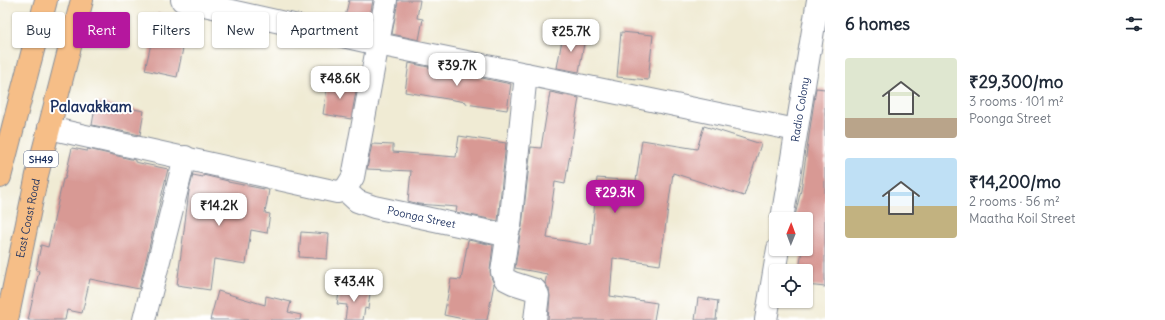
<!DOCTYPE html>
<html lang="en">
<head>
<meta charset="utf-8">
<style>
  :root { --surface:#fff; --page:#f2f2f3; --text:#1f2937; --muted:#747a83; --accent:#b5179e }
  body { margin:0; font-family:Delius,sans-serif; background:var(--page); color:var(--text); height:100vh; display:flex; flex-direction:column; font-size:15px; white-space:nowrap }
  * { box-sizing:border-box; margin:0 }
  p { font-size:13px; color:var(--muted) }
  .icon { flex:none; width:22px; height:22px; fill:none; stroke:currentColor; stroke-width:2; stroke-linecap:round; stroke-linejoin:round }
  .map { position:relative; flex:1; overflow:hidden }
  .sheet { display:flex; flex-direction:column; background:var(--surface); width:340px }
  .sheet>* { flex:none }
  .hud { position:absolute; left:12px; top:12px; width:380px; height:36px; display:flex; gap:8px }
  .needle { width:26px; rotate:1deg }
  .controls { position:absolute; left:769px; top:212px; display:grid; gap:8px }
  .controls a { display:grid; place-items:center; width:44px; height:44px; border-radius:4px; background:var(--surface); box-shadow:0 1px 3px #0004; font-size:20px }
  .price { position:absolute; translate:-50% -34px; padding:0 9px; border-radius:8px; background:#fff; color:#222; font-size:13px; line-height:26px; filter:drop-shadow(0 1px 2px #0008) }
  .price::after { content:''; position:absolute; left:50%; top:24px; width:12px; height:9px; margin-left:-6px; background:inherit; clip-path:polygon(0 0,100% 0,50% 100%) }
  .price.selected { background:var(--accent); color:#fff }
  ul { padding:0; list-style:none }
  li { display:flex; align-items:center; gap:12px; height:100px; padding:0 20px }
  li span { display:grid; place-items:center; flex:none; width:112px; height:80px; border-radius:4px; color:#555 }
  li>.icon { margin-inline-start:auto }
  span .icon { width:48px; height:48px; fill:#fffc; stroke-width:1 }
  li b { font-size:17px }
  h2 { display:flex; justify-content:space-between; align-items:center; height:48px; padding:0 20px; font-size:17px }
  .chip { padding:0 14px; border-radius:4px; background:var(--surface); box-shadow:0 1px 3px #0004; font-size:14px; line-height:36px }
  .chip.selected { background:var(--accent); color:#fff }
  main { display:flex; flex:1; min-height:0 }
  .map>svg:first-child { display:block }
  .building { fill:#d89994 }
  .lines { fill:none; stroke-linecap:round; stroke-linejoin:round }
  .minor-casing { stroke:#868d99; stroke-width:24 }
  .primary-casing { stroke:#868d99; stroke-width:24 }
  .minor { stroke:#fff; stroke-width:22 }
  .primary { stroke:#f6be87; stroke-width:22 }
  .labels { text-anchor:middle; stroke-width:4; stroke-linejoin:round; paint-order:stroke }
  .shield { fill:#fff; stroke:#5f6d8e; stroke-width:1 }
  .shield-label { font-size:10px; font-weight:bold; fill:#1b2f5e }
  .street-label { font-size:11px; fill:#1b2f5e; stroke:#fff }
  .district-label { font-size:15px; font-weight:bold; fill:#1b2f5e; stroke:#fff }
</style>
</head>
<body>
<main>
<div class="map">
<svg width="825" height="320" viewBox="0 0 825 320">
  <rect width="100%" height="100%" fill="#fff"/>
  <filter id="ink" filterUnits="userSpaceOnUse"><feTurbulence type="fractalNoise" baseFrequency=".025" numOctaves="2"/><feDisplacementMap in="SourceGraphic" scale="8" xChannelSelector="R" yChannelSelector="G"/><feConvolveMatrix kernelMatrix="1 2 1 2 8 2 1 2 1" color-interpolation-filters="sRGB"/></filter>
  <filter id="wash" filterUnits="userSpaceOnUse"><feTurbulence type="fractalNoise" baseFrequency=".012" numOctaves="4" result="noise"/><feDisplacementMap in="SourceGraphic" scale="16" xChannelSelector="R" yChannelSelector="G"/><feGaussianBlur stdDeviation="0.9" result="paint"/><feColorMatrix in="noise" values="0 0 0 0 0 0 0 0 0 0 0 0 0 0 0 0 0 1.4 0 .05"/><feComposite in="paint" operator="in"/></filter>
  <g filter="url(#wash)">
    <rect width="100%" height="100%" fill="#f0ebd4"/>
    <g id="blocks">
      <path class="building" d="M349,0H373L369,21L345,17Z
        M398,0H420L417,18L423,19L419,40L392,34Z
        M158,13L189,20L177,77L145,70Z
        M621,32L653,35L648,80L617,77Z
        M563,34L585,38L579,72L557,68Z
        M409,63L511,84L507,110L466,104V102L405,92Z
        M328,81L357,86L351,119L323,114Z
        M816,88L825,89V287L806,285V271H799L802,249H806V218L795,216L801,190Z
        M550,92L579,98L565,184L555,182L547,238L591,245L597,178L636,181L642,140L697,149L704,126L761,144L744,196L673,173L660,265L613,258L610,296L657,303L654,320H548L550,296L549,289L545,283L547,274L515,268L520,234L522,227L531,147L541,148Z
        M96,102L144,111L140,135L92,125Z
        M459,136L506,143L498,221L456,212L457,207L418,204L408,201L411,171L367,169L372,144L393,145V152L456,157Z
        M72,148L87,151L88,149L135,160V162L168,169L139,289L90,279L82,313L67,310L65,320H28L39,271L36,270L41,245L48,247L63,179H65Z
        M193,175L203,177V175L228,181V182L269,190L265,213L270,214L267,233L251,230L246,264L214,259L210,290L177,285L189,191Z
        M301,232L329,234L327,259L299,257Z
        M468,240L493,245L490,271L491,277L494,284L487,320H468L444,315L451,279L461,280Z
        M340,288L370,293L368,309L365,308L363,320H345L347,305L337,304Z
        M218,291L265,305L266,296L291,302L288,312L301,315L300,320H210Z
        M698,298L718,301L716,320H695Z"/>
    </g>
  </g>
  <g filter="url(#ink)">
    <use href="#blocks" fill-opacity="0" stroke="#868d99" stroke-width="1"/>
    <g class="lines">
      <g class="minor-casing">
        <g id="minor">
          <path d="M182,0L378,44L526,74L796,130"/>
          <path id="s1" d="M49,128L337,192L345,190L357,201L374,207L500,234C506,233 508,232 510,226L526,74"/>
          <path d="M345,190L353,177L386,0"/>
          <path id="s2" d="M782,219L818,0"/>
          <path d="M508,231L502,272L505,279L513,283L535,290L538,295L535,320"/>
          <path d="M144,320L185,157"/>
          <path d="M766,320L778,249"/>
        </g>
      </g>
      <g class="primary-casing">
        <g id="primary">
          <path d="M0,177L46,0"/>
          <path id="s3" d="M7,320L37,175L82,0"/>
        </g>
      </g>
      <use href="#minor" class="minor"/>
      <use href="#primary" class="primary"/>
    </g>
  </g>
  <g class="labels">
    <rect class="shield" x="24" y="151" width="34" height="16" rx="3"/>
    <g class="shield-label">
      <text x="41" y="163">SH49</text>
    </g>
    <g class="street-label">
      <text dy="4" stroke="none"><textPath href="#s2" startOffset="111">Radio Colony</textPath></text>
      <text dy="4" stroke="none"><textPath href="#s1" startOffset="386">Poonga Street</textPath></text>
      <text dy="4" stroke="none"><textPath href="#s3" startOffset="104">East Coast Road</textPath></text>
    </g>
    <g class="district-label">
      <text x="91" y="112">Palavakkam</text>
    </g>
  </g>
</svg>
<div class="controls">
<a><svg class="needle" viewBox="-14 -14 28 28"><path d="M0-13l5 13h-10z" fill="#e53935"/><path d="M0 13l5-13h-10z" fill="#747a83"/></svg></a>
<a><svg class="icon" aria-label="locate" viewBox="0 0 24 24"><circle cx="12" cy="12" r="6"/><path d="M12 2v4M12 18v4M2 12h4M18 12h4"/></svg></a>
</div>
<b class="price" style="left:571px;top:53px">₹25.7K</b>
<b class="price" style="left:457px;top:87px">₹39.7K</b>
<b class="price" style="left:340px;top:100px">₹48.6K</b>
<b class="price selected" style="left:615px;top:214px">₹29.3K</b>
<b class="price" style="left:219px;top:227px">₹14.2K</b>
<b class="price" style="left:354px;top:303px">₹43.4K</b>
<div class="hud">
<a class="chip">Buy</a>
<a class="chip selected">Rent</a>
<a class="chip">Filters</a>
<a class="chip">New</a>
<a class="chip">Apartment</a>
</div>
</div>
<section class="sheet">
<h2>6 homes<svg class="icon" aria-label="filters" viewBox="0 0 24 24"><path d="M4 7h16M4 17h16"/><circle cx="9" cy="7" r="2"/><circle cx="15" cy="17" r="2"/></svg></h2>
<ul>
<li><span style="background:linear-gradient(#dfe7d0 75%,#b9a48a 0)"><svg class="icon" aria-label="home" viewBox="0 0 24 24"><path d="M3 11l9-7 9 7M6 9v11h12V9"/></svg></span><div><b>₹29,300/mo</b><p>3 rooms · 101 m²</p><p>Poonga Street</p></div></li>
<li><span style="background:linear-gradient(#bfe0f5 60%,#c2b280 0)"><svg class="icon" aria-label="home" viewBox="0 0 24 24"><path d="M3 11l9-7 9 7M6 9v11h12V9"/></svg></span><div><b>₹14,200/mo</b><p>2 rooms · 56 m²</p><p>Maatha Koil Street</p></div></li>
</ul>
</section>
</main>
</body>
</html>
